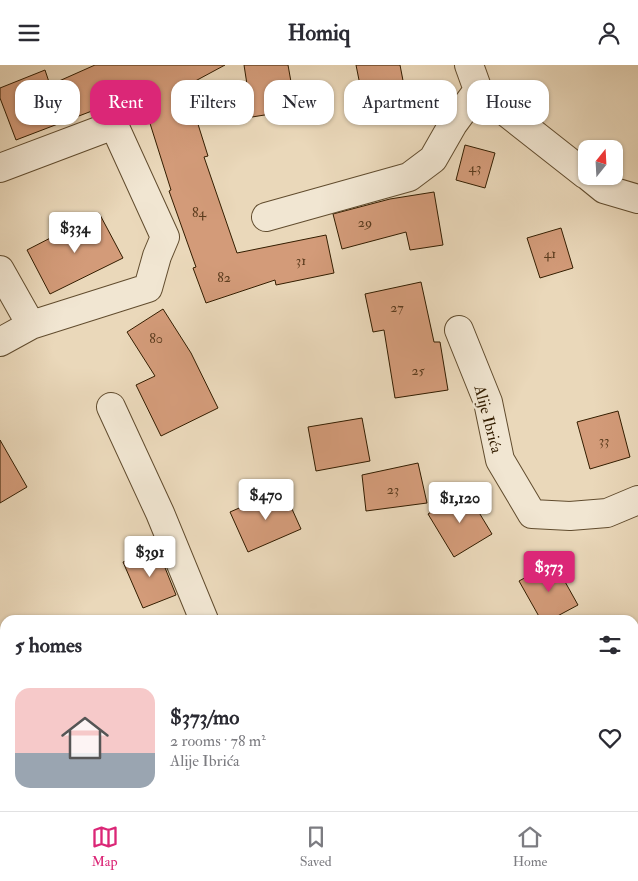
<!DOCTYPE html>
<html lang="en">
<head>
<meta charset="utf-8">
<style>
  :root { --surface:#fff; --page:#f2f2f3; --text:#2b2b33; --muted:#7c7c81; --line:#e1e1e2; --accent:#db2777 }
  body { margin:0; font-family:"IM FELL Double Pica",serif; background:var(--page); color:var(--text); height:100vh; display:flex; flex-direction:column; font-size:19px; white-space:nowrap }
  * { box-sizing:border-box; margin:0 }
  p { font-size:16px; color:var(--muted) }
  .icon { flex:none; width:28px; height:28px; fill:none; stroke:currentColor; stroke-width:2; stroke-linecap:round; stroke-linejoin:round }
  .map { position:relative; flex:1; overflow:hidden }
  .drawer { position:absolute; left:0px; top:550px; width:639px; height:196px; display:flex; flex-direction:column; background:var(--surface); border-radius:15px 15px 0 0; box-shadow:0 1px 4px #0004 }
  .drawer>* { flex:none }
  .hud { position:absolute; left:15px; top:15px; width:609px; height:45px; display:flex; gap:10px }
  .needle { width:32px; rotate:18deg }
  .buttons { position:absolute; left:578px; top:75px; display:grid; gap:10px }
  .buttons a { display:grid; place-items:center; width:45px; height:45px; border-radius:10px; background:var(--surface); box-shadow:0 1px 4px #0004; font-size:25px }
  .price { position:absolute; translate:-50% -42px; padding:0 11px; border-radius:5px; background:#fff; color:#222; font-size:16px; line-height:32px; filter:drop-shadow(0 1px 2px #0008) }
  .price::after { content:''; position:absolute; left:50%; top:30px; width:15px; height:11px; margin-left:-8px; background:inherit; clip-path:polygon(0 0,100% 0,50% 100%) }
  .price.on { background:var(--accent); color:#fff }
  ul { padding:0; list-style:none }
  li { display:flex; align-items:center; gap:15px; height:125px; padding:0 15px }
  li span { display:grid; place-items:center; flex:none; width:140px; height:100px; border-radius:15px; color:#555 }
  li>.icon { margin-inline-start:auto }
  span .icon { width:60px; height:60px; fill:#fffc; stroke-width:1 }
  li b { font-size:21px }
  h2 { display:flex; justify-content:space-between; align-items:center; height:60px; padding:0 15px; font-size:21px }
  .tag { padding:0 18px; border-radius:15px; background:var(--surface); box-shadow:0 1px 4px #0004; font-size:18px; line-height:45px }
  .tag.on { background:var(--accent); color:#fff }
  header { display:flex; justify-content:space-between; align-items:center; height:65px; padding:0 15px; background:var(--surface); font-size:22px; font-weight:800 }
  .tab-bar { display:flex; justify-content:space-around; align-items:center; height:70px; border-top:1px solid var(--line); background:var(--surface); font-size:14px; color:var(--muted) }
  .tab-bar a { display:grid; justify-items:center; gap:2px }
  .tab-bar .on { color:var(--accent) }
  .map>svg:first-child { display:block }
  .building { fill:#d39b79; stroke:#331d00 }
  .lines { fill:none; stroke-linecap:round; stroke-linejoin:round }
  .minor-casing { stroke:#614c2e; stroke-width:30 }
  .minor { stroke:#f1e6d2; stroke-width:28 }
  .labels { text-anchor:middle; stroke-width:4.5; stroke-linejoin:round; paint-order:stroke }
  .number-label { font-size:14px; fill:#5b3c1e }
  .street-label { font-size:16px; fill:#331d00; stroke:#f1e6d2 }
</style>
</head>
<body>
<header><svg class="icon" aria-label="menu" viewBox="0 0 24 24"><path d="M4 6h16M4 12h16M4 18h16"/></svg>Homiq<svg class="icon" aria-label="person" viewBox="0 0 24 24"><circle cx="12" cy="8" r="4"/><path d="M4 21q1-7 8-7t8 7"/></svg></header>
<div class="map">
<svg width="638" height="746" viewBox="0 0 638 746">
  <rect width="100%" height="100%" fill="#ead8ba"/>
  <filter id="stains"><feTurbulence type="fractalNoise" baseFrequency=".004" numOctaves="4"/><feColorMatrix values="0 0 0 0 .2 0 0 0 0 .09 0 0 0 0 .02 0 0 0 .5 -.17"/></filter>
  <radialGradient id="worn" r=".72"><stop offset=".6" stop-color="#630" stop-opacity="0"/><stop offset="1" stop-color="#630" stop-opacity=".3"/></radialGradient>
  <path class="building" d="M95,0H225L186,21L208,91L204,92L237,188L326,170L334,208L276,220L275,215L206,238L193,203L196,202L169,126L171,125L142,33L115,45L107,46L105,41L16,75L0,33V23L45,5L50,20Z
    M244,0H288L296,45L252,52Z
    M356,0H400L405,26L363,35Z
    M465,80L495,88L485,123L456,115Z
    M434,127L443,180L410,185L406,167L342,184L333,149L390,134Z
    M99,148L123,193L50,229L27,185Z
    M561,163L573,203L540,213L527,173Z
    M421,217L434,277H440L448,325L395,333L384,265L373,267L365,229Z
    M163,244L191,288L218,343L161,371L136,320L155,311L127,267Z
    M618,346L630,392L590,404L577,357Z
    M362,353L370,396L316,406L308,362Z
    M0,375L27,422L0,438Z
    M418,398L427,438L366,446L362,410Z
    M283,424L301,464L248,487L230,447Z
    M466,426L492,469L454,492L428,449Z
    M157,483L176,530L143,543L123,497Z
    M554,497L578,540L550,555H541L519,516Z"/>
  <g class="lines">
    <g class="minor-casing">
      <path id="minor" d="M469,0L478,25L586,110
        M0,103L114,60L165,172L157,191L148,223L31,260L0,277
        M588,111L604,124L638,134
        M266,152L409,112L433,94L453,59L478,25
        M0,205L31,260
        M459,265L488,337L500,395L532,449L570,451L607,448L638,435
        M111,342L160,448L204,555
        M8,746L16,741
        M381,746L384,741"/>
    </g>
    <use href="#minor" class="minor"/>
  </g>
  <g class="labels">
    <g class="number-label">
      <text x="475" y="107">43</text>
      <text x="199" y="152">84</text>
      <text x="365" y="162">29</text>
      <text x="550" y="193">41</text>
      <text x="301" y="200">31</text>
      <text x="224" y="217">82</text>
      <text x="397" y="247">27</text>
      <text x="156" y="278">80</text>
      <text x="418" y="310">25</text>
      <text x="604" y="380">33</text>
      <text x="393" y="429">23</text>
    </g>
    <g class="street-label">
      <text transform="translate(489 354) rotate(75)" y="6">Alije Ibrića</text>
    </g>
  </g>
  <rect width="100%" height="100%" filter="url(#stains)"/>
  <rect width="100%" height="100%" fill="url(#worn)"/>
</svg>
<div class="buttons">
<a><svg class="needle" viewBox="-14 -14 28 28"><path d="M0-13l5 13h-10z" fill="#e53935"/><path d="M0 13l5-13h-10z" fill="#7c7c81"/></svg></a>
</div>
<b class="price" style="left:75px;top:189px">$334</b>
<b class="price" style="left:266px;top:456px">$470</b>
<b class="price" style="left:460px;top:459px">$1,120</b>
<b class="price" style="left:150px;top:513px">$391</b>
<b class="price on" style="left:549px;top:528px">$373</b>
<div class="hud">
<a class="tag">Buy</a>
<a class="tag on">Rent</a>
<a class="tag">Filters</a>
<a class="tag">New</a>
<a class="tag">Apartment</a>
<a class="tag">House</a>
</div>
<section class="drawer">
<h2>5 homes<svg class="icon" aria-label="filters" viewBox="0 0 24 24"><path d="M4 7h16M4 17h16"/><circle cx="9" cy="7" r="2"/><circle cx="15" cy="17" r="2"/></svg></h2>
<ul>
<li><span style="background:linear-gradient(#f6c9c9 65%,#9aa5b1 0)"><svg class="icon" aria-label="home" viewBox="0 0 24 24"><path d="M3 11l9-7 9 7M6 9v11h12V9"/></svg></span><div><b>$373/mo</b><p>2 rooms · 78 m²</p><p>Alije Ibrića</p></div><svg class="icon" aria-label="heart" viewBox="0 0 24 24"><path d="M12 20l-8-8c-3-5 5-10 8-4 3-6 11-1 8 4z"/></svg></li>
</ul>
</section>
</div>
<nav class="tab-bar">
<a class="on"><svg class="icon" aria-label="map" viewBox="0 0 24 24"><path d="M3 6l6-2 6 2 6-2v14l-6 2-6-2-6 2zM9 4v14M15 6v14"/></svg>Map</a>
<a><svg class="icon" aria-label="saved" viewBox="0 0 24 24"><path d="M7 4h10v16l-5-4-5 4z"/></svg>Saved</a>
<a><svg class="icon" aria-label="home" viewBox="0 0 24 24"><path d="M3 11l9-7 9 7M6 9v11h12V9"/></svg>Home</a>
</nav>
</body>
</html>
